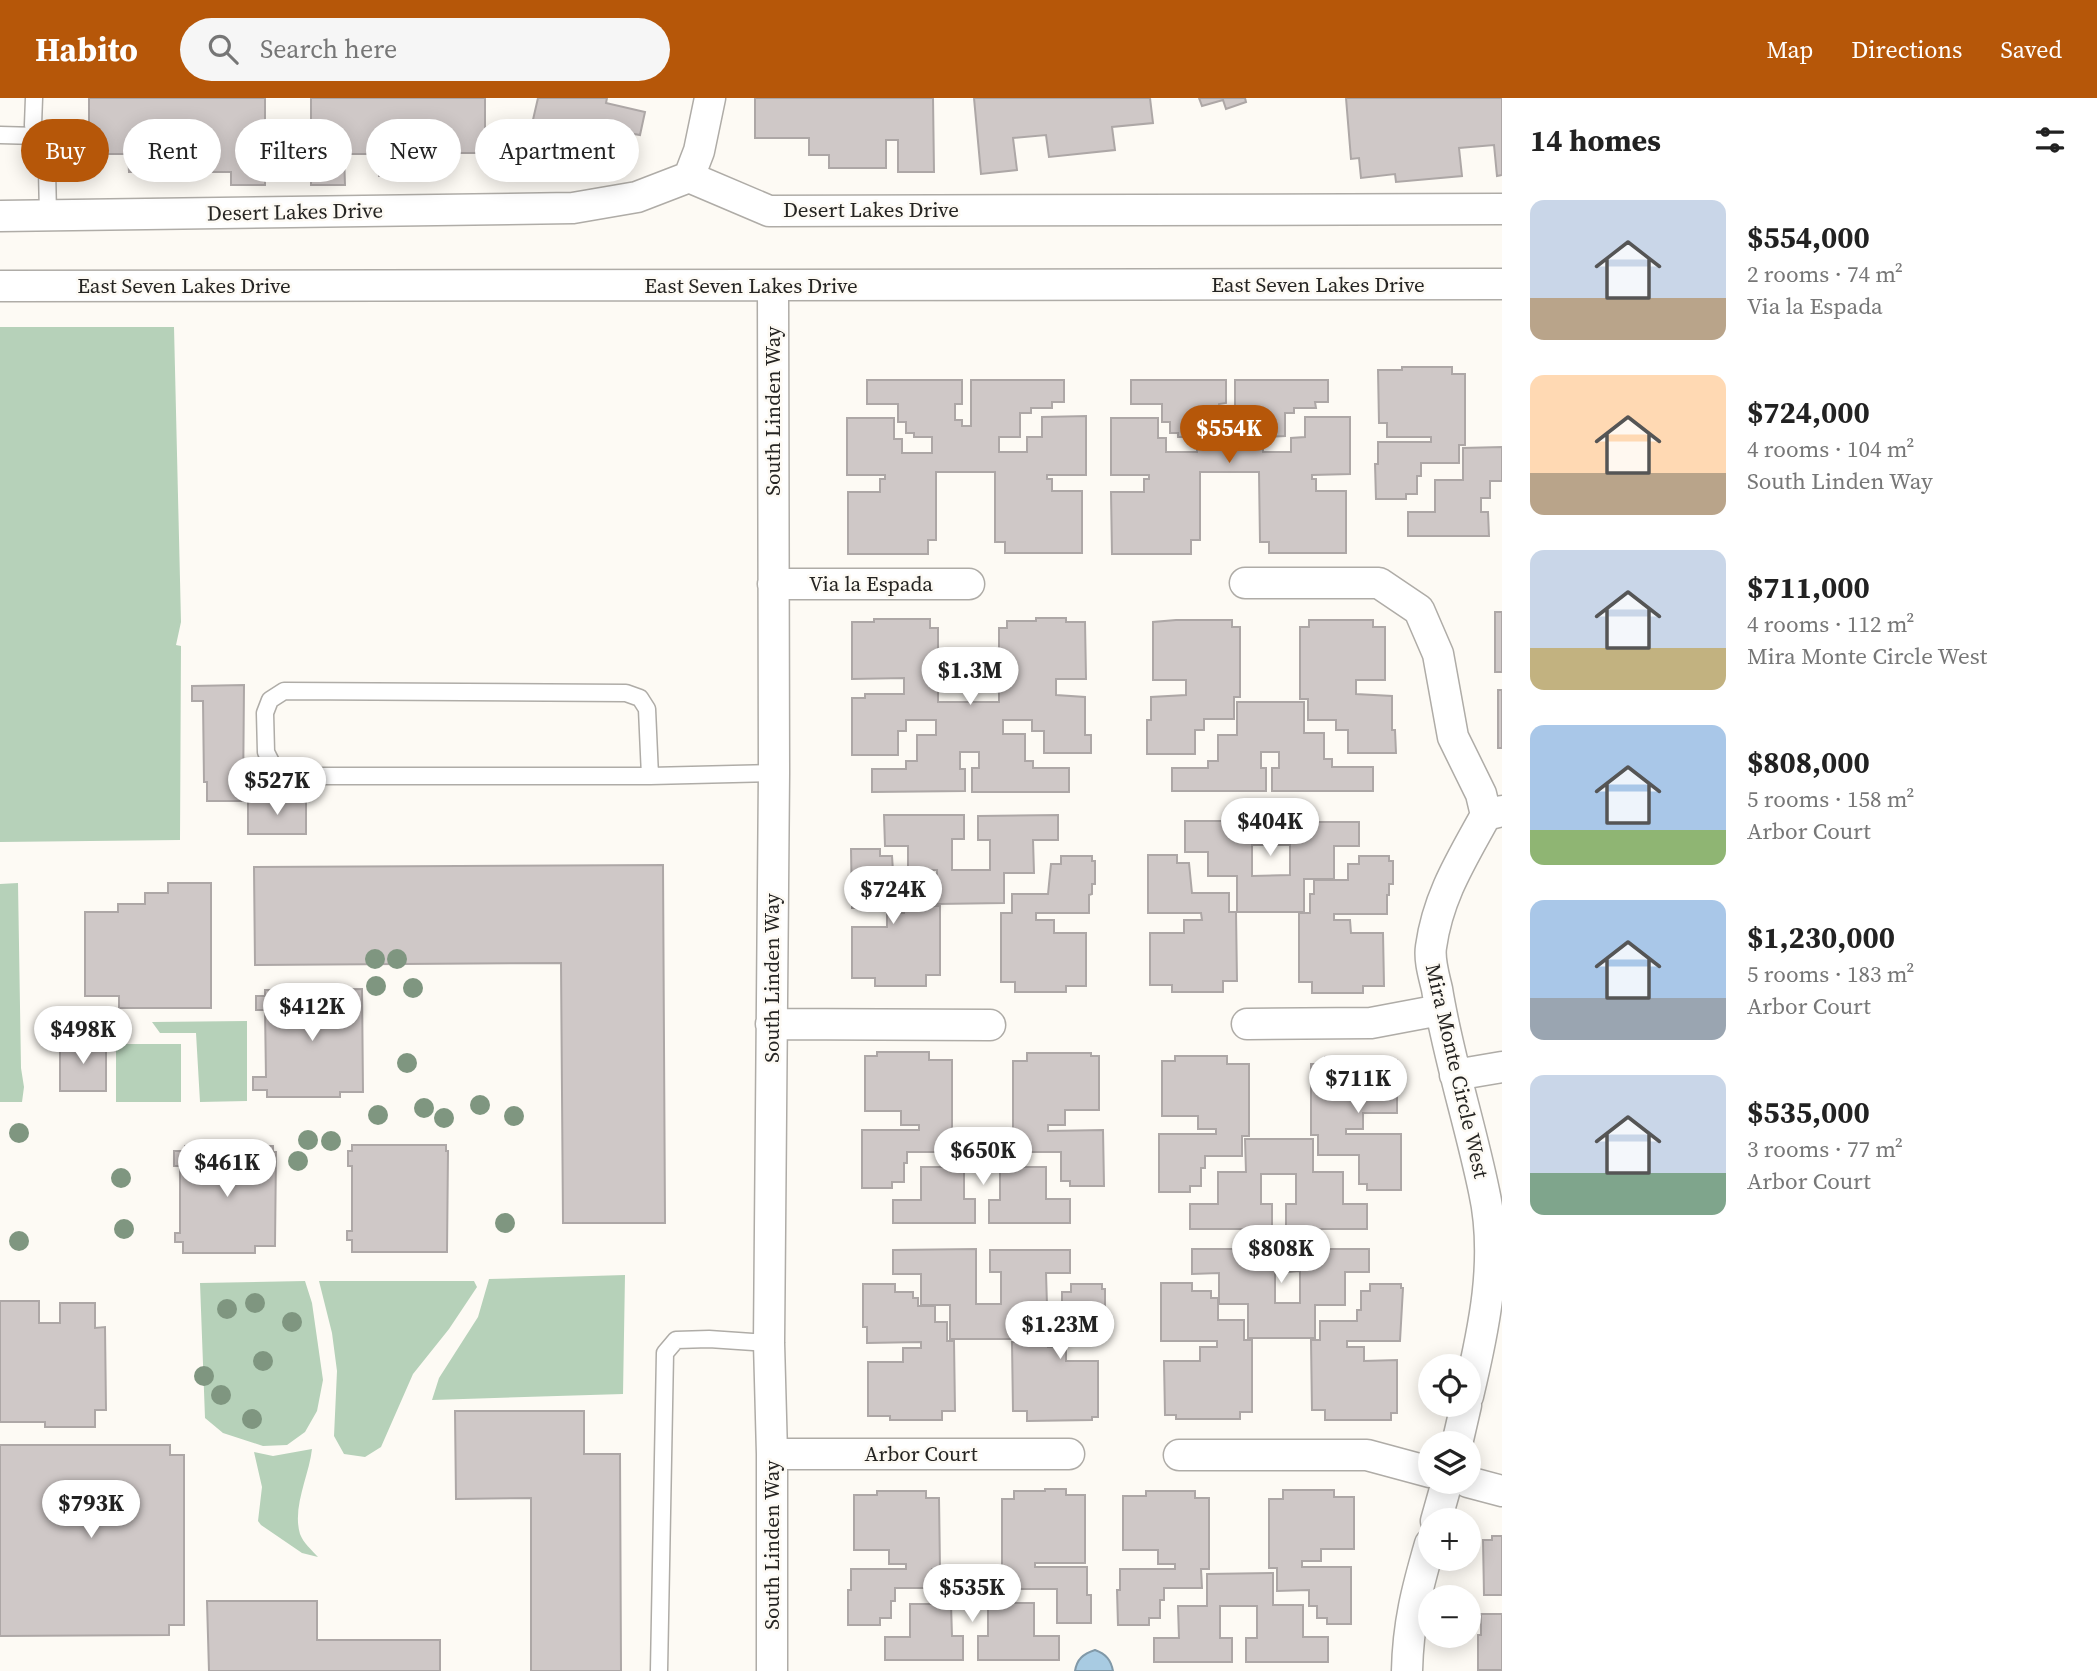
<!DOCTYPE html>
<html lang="en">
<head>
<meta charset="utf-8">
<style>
  :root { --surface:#fff; --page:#f6f6f6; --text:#222; --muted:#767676; --accent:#b65709 }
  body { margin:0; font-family:"Source Serif 4",serif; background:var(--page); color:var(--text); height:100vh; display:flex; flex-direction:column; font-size:26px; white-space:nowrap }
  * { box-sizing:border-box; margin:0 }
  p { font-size:23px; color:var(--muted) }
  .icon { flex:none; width:38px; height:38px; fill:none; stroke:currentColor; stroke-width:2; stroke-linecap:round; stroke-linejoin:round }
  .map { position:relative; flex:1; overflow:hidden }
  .details { display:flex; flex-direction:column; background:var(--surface); width:595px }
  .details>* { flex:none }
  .guide { position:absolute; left:21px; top:21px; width:665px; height:63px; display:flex; gap:14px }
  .tools { position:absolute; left:1418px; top:1256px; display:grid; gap:14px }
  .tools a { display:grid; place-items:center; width:63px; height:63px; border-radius:50%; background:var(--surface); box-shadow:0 4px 18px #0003; font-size:35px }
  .price { position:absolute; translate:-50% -60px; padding:0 16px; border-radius:24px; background:#fff; color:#222; font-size:23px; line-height:46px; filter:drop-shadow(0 2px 4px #0008) }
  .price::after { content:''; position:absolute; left:50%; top:42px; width:21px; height:16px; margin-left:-10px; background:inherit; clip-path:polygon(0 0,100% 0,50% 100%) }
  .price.current { background:var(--accent); color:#fff }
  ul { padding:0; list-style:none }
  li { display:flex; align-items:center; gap:21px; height:175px; padding:0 28px }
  li span { display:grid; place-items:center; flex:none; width:196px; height:140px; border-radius:14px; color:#555 }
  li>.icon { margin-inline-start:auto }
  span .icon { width:84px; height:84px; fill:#fffc; stroke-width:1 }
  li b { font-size:30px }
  h2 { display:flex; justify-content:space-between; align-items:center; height:84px; padding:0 28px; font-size:30px }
  .chip { padding:0 24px; border-radius:32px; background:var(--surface); box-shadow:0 4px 18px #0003; font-size:24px; line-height:63px }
  .chip.current { background:var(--accent); color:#fff }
  header { display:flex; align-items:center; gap:42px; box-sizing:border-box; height:98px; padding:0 35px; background:var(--accent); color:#fff }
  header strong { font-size:33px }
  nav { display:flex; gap:38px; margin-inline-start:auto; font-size:24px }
  .search { width:490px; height:63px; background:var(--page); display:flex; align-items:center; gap:18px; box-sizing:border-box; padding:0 24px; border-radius:38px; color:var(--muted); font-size:26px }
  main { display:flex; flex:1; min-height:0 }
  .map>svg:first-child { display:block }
  .green { fill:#b6d1b9 }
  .water { fill:#a8cbe2; stroke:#8199a8; stroke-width:2 }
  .building { fill:#cfc8c7; stroke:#ada7a6; stroke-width:2 }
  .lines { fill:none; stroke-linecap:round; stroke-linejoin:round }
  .service-casing { stroke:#afaca7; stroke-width:19 }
  .minor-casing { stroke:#afaca7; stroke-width:33 }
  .service { stroke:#fff; stroke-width:16 }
  .minor { stroke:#fff; stroke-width:30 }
  .tree { fill:#7f9680 }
  .labels { text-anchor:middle; stroke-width:5; stroke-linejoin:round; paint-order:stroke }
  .street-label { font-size:21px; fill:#252422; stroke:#fdfaf4 }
</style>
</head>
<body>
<header>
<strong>Habito</strong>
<div class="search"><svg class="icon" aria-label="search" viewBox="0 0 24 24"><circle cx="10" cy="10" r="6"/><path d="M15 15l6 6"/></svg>Search here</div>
<nav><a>Map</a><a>Directions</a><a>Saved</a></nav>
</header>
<main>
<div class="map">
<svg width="1502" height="1573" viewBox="0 0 1502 1573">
  <rect width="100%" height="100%" fill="#fdfaf4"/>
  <path class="green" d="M0,229H174L181,524L176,547L181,548L180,742L0,744Z
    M18,785L21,970L24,989L22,1004H0V786Z
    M247,923V1003L200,1004L196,935H160L152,924Z
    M116,946H181V1004H116Z
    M625,1177L623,1296L432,1302L439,1280L478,1219L489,1181Z
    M305,1183L312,1205L323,1282L317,1313L305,1334L287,1347L263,1348L223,1335L205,1320L200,1185Z
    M319,1183H474L477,1189L449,1231L413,1276L381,1349L365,1359L344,1356L334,1338L337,1273L332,1235Z
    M312,1351C309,1378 292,1409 300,1436C304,1446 311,1451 318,1459L302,1455L261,1427L258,1423L262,1389L254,1354L273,1358Z"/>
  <path class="water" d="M1095,1552C1106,1556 1111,1562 1113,1573H1075C1077,1561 1083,1556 1095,1552Z"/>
  <path class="building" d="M89,0H265V87H231V74H129L128,56H89Z
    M311,0H485V55H444V77L379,78V56H344L345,87H311Z
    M538,0H607L606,5L645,14L640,37L628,35L623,56L577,45L576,50L529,39Z
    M755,0H933L934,74H898V42H886V70H829V57H809V40H755Z
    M974,0H1150L1153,25L1112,29L1115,52L1049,59L1046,37L1013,40L1017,72L981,76Z
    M1199,0H1245L1246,4L1226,11L1223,2L1202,8Z
    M1346,0H1502V77L1497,78L1494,47L1459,50L1462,78L1396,84L1395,76L1361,80L1359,60L1351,61Z
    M1402,269H1452V276H1465V347H1459V365H1421V378H1417V396H1406V401H1376L1375,366H1378V344H1431V339H1387V325H1379L1378,272H1402Z
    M867,282H962V306H955V322H962V328H971V282H1064V304H1052V310H1031V315H1020V339H999V354H1027V339H1042V319L1086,318V377H1047V381H1052V393H1082V455H1005V444H995V374H936V442H928V456H848V394H880V381H885V377H847V320H894V341H902V355H932V339H914V335H906V324H898V306H867Z
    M1131,282H1226V305L1219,306V322H1226V328H1235V282H1328V304H1315L1316,310H1294V315H1285V338L1263,339V354H1291V340L1305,339V319H1350V376L1312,377V381H1316V393H1346V455H1269V444H1260L1259,374H1200V442H1191V456H1112L1111,394H1144V381H1149V377H1111V320H1158V340H1166V354H1197V339H1178V335H1170V324H1162V306H1131Z
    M1502,349V383H1490V400H1481V414H1488L1489,438H1408V414H1435V382H1463V350Z
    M1495,514H1502V574H1495Z
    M1036,520H1066V524H1085L1086,581H1056V597L1085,599V637H1091V655H1044V633H1032V622H1003V636H1025V663H1033V670H1069V694H972V670H979V654H960V671H965V693L872,694V671H906V663H917V637H936V622H906V633H898V657H852V600H865V596H904V580L852,581V524H874V521H930V530H938V604H999V530H1007V523H1036Z
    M1176,522H1232V529H1240V599H1234V621H1204V632H1195V656H1147V622H1151V599L1186,597V582H1153V524Z
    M1309,522H1373V529H1385V582H1356V596L1392,598V632H1395L1396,655H1348V632H1336V622H1308V601H1300V529H1309Z
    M244,587L243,703H207V684H204L203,603H192V588Z
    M1498,592H1502V650H1498Z
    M1237,604H1304V635H1324V661H1332V669H1373V693H1272V670H1279V654H1261V670H1266V693H1172V670H1208V663H1218V637H1237Z
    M248,702H306V736H248Z
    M884,717H964V741H952V772H990V742H978V718L1058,717V742H1033L1034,775H1004V805L937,806V772H908V748H885Z
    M1185,723H1264V747H1252V778L1290,777V747H1278V724H1359V748H1334V781H1304V814H1237V778H1208V754H1185Z
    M851,751H880V758H892L894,788H931V808H940V877H926V888H875V880H852V829H887V815H904V809L852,810Z
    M1148,757H1177V765H1189L1192,795H1229V814H1236L1237,883H1223V894H1172V887H1150V835H1184V822H1202L1201,815H1148Z
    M1061,758H1092V763H1095V786H1092V796L1089,797V815H1036V822H1054V835H1086V888H1066V894H1015V884H1001V815H1012V796H1048L1051,766H1061Z
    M1359,758H1389V763H1393V786H1389V797H1387V816H1334V822H1350L1351,835H1383L1384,888H1363V895H1312V884H1299V815H1310V796H1314V782H1348V766H1359Z
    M663,767L665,1125H563L561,865L255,867L254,769Z
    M168,785H211V910H119V898H85V814H118V806H145V795H168Z
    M362,891L363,994H340V999H267V992H253V979H266L265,912H256V898H265V892Z
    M60,943H106V993H60Z
    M877,954H929V962H952V1034H945V1054H907V1065H904V1084H892V1090H862V1032H919V1027H901V1013H865V958H877Z
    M1027,955H1091V958H1099V1012H1065V1027H1048V1033L1103,1032L1104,1088H1070V1083H1061V1054H1020V1034H1013V963H1027Z
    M1175,958H1227V966H1249V1038H1242V1058H1205V1070H1201V1088H1190V1094H1159V1036H1216V1031H1198V1018H1162V963H1175Z
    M1325,959H1389V962H1397V1015H1363V1031H1346V1036H1401V1092H1367V1086H1359V1057H1318V1037H1311V966H1325Z
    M949,1037H1017V1069H1046V1101H1070V1125H989V1102H1000V1071L964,1072V1101H975V1125H893V1102H921V1069H949Z
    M1245,1041H1313V1074H1343V1106H1367V1131H1286V1106H1296V1076H1261V1106H1272V1131H1190V1106H1218V1074H1246Z
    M352,1047H446V1053H448L447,1154H352V1142H347V1133H352V1068H348V1053H352Z
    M185,1048H273V1054H276L275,1148H255V1155H183V1144H175V1135H180V1068H174V1053H185Z
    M976,1151V1206H1001V1174H990V1152H1070V1175H1046L1047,1207L1017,1208V1241H950V1207H921V1176H893V1152Z
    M1192,1151H1275V1205H1300V1173L1288,1174V1151H1369V1174H1345V1207H1315V1240H1248V1206H1219V1175L1192,1176Z
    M1161,1185H1192V1193H1211V1200H1218V1222H1244V1242H1252V1314H1240V1321H1176V1317H1165L1164,1263H1200V1249H1217V1243H1161Z
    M863,1186H895V1194H913V1200H918V1208H935V1224H947V1243H954L955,1313H942V1322H890V1318H868V1264H903V1250H921V1244L867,1245V1229H863Z
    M1071,1186H1102V1191H1105V1216H1101V1244H1048V1249H1066V1263H1098V1319H1092V1322L1027,1323V1313H1013L1012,1244H1021V1224H1058V1212H1062V1194H1071Z
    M1370,1186H1401V1190H1403L1400,1243H1347V1249H1364V1263L1397,1262V1315H1391V1322H1325V1312H1312L1311,1242H1320V1223H1357V1212H1361V1193H1370Z
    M0,1203H39V1225H60V1205H95V1230L105,1229L106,1312H95V1329H45V1324H0Z
    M455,1313H584V1356H620L621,1573H531V1400L456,1401Z
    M0,1347H170V1357H184V1527H169V1537L0,1538Z
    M1045,1391H1066V1397H1085V1465H1035V1469H1087V1497H1091V1525H1057V1491H1008V1472H1002V1401H1014V1393H1045Z
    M1283,1392H1334V1399H1354V1451H1321V1463H1302V1469H1351V1526H1327V1520H1317V1508H1309V1492L1277,1493V1470H1269V1401H1283Z
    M877,1393H926V1400H939L940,1471H932V1490H895V1503H891V1520H880V1527H848V1492H851V1471H906V1466H889V1452H854V1397H877Z
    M1146,1393H1195V1400H1209V1471H1201L1202,1490H1164V1502H1160V1520H1149V1527H1118L1117,1492H1120V1471H1175V1466H1158V1452H1123V1398H1146Z
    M1492,1438H1502V1497H1484L1483,1442H1492Z
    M938,1474H1004V1505H1034V1538H1059V1562H978V1538H988V1506H951L952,1538H963V1562H885V1539H910V1506H938Z
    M1273,1475V1507H1303V1539H1328V1564H1246V1540H1257V1508H1220V1540H1232V1564H1154V1540H1179L1178,1508H1207V1476Z
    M207,1503H317V1542H440V1573H209Z
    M1481,1516H1502V1572H1478V1537H1481Z"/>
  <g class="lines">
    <g class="service-casing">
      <path id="service" d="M34,0L33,27L43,53L47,71L48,117
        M0,37L37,38
        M650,678L647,611L640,600L626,595L284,593L270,602L265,615L266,654L274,670L287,678H650L774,675
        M659,1573L665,1255L676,1242L709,1241L769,1245"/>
    </g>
    <g class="minor-casing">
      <path id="minor" d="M689,79L699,53L710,0
        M0,118L573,110L637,99L689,79L769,113L1502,111
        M0,188L1502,186
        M1245,485H1379L1419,512L1438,556L1453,639L1481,696L1486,717
        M773,486H969
        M771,926L990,927
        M1247,926L1371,925L1440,912
        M1455,977L1502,969
        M1468,1298C1484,1231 1499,1161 1484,1093C1470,1025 1448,959 1437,891C1434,878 1429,862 1431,849C1438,798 1462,761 1486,717L1502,713
        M1457,1346L1466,1307
        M772,1356H1069
        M1179,1357H1367L1430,1374
        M1468,1384L1502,1393
        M1436,1423L1447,1384
        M772,1573V1356L769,1245L774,675L773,188
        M1407,1573C1408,1525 1417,1491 1430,1446"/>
    </g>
    <use href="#service" class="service"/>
    <use href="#minor" class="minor"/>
  </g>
  <g class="tree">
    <circle cx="375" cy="861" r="10"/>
    <circle cx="397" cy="861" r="10"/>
    <circle cx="376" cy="888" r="10"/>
    <circle cx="413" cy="890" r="10"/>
    <circle cx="407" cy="965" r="10"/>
    <circle cx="480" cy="1007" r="10"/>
    <circle cx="424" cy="1010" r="10"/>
    <circle cx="378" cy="1017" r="10"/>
    <circle cx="514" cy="1018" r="10"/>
    <circle cx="444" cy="1020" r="10"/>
    <circle cx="19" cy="1035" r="10"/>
    <circle cx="308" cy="1042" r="10"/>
    <circle cx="331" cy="1043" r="10"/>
    <circle cx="298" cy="1063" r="10"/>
    <circle cx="121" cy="1080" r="10"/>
    <circle cx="505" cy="1125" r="10"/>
    <circle cx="124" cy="1131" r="10"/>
    <circle cx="19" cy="1143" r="10"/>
    <circle cx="255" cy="1205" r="10"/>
    <circle cx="227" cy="1211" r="10"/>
    <circle cx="292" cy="1224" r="10"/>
    <circle cx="263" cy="1263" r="10"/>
    <circle cx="204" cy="1278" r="10"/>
    <circle cx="221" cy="1297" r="10"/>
    <circle cx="252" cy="1321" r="10"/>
  </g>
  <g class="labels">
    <g class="street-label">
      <text x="871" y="119">Desert Lakes Drive</text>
      <text transform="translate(295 114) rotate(-1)" y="7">Desert Lakes Drive</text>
      <text x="1318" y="194">East Seven Lakes Drive</text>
      <text x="184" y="195">East Seven Lakes Drive</text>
      <text x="751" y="195">East Seven Lakes Drive</text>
      <text transform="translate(773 313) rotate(-90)" y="7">South Linden Way</text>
      <text x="871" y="493">Via la Espada</text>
      <text transform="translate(772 880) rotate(-90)" y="7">South Linden Way</text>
      <text transform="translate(1457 973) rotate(77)" y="7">Mira Monte Circle West</text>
      <text x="921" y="1363">Arbor Court</text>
      <text transform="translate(772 1447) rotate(-90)" y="7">South Linden Way</text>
    </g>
  </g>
</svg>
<div class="tools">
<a><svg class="icon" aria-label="locate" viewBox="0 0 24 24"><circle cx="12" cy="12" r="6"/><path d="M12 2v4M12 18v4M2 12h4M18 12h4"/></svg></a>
<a><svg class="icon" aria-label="layers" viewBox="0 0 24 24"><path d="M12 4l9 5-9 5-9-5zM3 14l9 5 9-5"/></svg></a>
<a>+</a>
<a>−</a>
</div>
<b class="price current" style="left:1229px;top:367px">$554K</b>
<b class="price" style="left:970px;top:609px">$1.3M</b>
<b class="price" style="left:277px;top:719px">$527K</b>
<b class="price" style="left:1270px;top:760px">$404K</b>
<b class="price" style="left:893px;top:828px">$724K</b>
<b class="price" style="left:312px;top:945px">$412K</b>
<b class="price" style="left:83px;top:968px">$498K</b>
<b class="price" style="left:1358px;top:1017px">$711K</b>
<b class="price" style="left:983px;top:1089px">$650K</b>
<b class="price" style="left:227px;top:1101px">$461K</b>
<b class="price" style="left:1281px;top:1187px">$808K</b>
<b class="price" style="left:1060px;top:1263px">$1.23M</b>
<b class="price" style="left:91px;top:1442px">$793K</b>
<b class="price" style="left:972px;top:1526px">$535K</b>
<div class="guide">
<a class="chip current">Buy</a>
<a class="chip">Rent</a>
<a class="chip">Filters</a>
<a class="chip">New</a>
<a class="chip">Apartment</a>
</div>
</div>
<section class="details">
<h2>14 homes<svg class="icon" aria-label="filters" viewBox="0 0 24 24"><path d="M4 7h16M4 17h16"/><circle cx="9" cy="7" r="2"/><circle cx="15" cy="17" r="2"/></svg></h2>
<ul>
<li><span style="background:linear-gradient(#c9d6e8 70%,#b9a48a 0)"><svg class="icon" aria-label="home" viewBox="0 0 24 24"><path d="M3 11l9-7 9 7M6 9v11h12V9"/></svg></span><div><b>$554,000</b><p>2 rooms · 74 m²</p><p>Via la Espada</p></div></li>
<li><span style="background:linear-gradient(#ffd9b3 70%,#b9a48a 0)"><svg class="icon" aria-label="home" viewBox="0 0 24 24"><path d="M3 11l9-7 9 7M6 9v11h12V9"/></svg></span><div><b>$724,000</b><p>4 rooms · 104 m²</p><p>South Linden Way</p></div></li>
<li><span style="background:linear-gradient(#c9d6e8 70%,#c2b280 0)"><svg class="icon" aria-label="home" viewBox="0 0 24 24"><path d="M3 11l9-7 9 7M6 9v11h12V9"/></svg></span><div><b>$711,000</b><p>4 rooms · 112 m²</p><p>Mira Monte Circle West</p></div></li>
<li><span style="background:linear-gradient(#a9c7e8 75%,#8fb573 0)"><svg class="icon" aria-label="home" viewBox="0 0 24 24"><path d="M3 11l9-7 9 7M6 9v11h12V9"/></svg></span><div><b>$808,000</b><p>5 rooms · 158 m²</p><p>Arbor Court</p></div></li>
<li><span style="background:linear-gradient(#a9c7e8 70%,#9aa5b1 0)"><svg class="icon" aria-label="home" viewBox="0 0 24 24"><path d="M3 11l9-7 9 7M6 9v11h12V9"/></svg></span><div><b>$1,230,000</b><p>5 rooms · 183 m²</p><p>Arbor Court</p></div></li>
<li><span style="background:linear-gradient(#c9d6e8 70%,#7fa58c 0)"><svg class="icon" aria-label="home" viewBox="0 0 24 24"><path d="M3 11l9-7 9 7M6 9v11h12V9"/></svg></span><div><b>$535,000</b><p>3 rooms · 77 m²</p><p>Arbor Court</p></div></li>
</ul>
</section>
</main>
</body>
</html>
